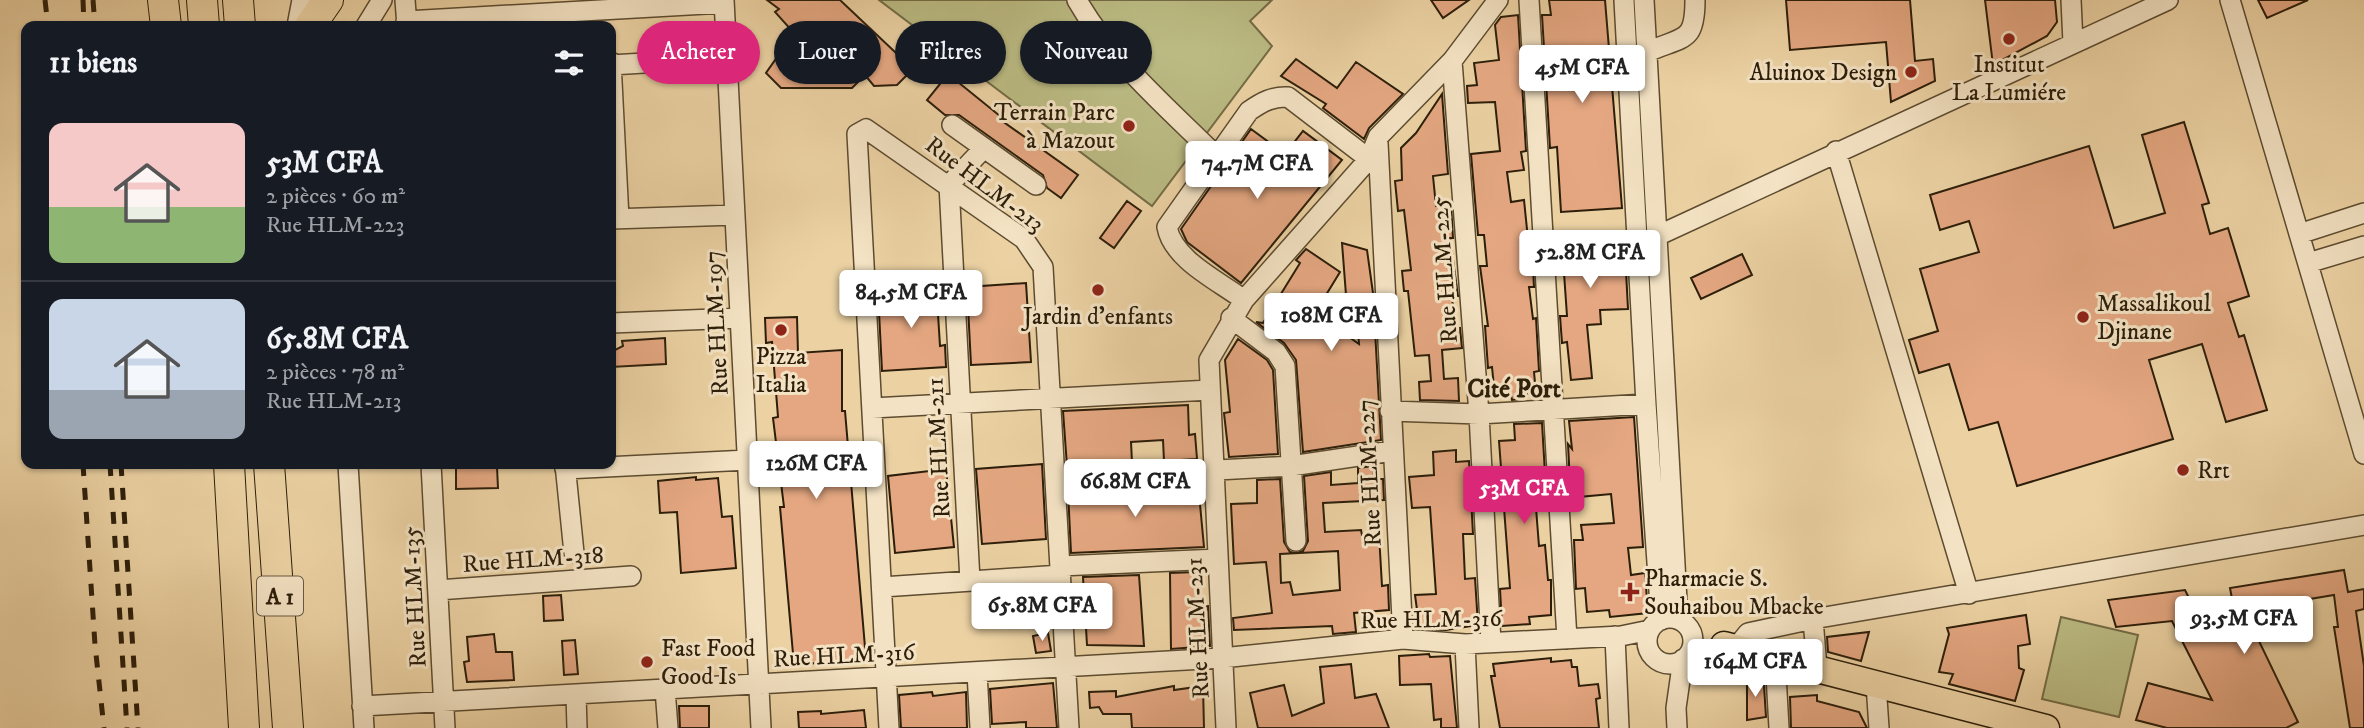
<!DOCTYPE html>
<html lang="fr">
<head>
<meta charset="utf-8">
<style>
  :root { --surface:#171b24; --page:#20242c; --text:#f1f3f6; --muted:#9ea1a6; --line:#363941; --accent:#db2777 }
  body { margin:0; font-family:"IM FELL DW Pica",serif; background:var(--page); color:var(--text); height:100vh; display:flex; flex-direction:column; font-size:26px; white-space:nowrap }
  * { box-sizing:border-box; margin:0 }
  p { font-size:23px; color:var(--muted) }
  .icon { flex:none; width:38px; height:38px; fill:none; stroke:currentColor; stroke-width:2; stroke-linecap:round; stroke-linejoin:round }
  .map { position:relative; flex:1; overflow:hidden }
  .sheet { position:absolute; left:21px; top:21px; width:595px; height:448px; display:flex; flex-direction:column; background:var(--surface); border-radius:14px; box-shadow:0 2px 5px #0004 }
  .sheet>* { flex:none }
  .guide { position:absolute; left:637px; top:21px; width:665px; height:63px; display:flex; gap:14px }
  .price { position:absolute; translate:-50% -60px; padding:0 16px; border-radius:7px; background:#fff; color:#222; font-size:23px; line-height:46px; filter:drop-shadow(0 2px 4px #0008) }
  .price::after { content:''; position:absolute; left:50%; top:42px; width:21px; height:16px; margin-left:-10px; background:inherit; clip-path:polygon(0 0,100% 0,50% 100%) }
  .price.active { background:var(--accent); color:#fff }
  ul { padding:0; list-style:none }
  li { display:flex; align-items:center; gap:21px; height:175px; padding:0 28px }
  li+li { border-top:2px solid var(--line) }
  li span { display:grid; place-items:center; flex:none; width:196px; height:140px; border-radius:14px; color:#555 }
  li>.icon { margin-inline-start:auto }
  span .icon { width:84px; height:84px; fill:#fffc; stroke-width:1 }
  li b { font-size:30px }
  h2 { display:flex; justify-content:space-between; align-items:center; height:84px; padding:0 28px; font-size:30px }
  .pill { padding:0 24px; border-radius:32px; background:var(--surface); box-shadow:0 2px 5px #0004; font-size:24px; line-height:63px }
  .pill.active { background:var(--accent); color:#fff }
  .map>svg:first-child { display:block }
  .green { fill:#bbbb83; stroke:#746c46; stroke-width:2 }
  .building { fill:#e4a781; stroke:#2c1e0a; stroke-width:2; fill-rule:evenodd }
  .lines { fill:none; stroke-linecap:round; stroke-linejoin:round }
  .minor-casing { stroke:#5c4b30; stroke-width:22 }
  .major-casing { stroke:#2c1e0a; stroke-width:29 }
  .highway-casing { stroke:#2c1e0a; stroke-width:32 }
  .minor { stroke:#f3e2c3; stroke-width:19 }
  .major { stroke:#ecd2a3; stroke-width:26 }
  .highway { stroke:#ecd2a3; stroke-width:30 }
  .rail { stroke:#2c1e0a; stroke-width:5; stroke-dasharray:12 12; stroke-linecap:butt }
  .poi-dot { fill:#8f2418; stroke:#f3e2c3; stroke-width:2.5 }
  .labels { text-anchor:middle; stroke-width:6; stroke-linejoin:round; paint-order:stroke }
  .shield { fill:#f3e2c3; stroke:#685942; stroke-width:2 }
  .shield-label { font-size:23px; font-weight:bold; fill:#2c1e0a }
  .poi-label { font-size:24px; fill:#2c1e0a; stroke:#f3e2c3; text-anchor:start }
  .street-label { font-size:24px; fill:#2c1e0a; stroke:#f3e2c3 }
  .neighbourhood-label { font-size:26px; font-weight:bold; fill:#2c1e0a; stroke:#f3e2c3 }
</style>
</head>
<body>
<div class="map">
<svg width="2364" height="728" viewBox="0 0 2364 728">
  <rect width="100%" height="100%" fill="#ecd2a3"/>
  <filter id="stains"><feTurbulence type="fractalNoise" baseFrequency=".00286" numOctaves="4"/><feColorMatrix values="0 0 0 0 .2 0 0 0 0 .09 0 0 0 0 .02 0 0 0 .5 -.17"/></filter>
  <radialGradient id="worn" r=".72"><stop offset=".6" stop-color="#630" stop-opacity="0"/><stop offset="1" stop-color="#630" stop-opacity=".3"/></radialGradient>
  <path class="green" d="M879,0H1272L1250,21L1272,46L1152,206Z
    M2061,617L2138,635L2119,717L2042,699Z"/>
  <path class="building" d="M767,0H840L913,69L897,85L874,86L865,75L852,88H781L766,73L794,33L775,12L779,9Z
    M1431,0H1469L1443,18Z
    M1549,0H1605L1622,208L1561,212L1557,147L1550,148L1542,15H1551Z
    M1786,0H1910L1915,61L1933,59L1935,81L1891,102L1886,42L1790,50Z
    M1985,0H2055L2057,22L2047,36L1993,65Z
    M2258,0H2308L2267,18Z
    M1518,15L1526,151L1521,152L1524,170L1507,172L1511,202L1524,200L1529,249H1532L1534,287H1529L1533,319L1536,318L1539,371L1534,372L1536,393L1518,395L1522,399L1512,400L1511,395L1495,397L1492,367L1488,368L1485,326H1488L1480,266H1487L1484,235H1478L1471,154L1500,151L1495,102L1468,103L1467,86L1477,85L1474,63L1499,60L1495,25L1501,17Z
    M1296,59L1337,88L1356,62L1403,94L1369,128L1364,139L1323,108L1326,104L1281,76Z
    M948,74L1000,116L998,118L1078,175L1061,198L1047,188L1043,175L959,115H945L927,100Z
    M1442,94L1448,174L1433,176L1436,206L1451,205L1453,238H1450L1458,296H1452L1455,328H1460L1462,348L1442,350L1444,379L1458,378L1459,401L1420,400L1419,382L1431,381L1429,355L1415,356L1408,291H1404L1402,271L1411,270L1404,210L1398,211L1395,181L1402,180L1401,148L1416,133Z
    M2184,122L2209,203L2202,205L2210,234L2228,228L2249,296L2228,303L2239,337L2244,335L2267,410L2226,422L2202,344L2149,360L2173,439L2017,486L1998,422L1969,430L1949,364L1919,373L1909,340L1938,331L1920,269L1979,252L1969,221L1940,230L1930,195L2089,146L2114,228L2165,213L2142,135Z
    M1251,129L1285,154L1303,131L1342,160L1241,283L1187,242L1181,229Z
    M1127,201L1141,211L1114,248L1100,238Z
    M1624,233L1628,309L1600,310L1601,324L1587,325L1592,378L1571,380L1567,342L1562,343L1560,316H1567L1564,273L1558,274L1556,247L1562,246L1561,236Z
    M1342,243L1367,250L1373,293L1381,440L1303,452L1296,360L1284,343L1256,322L1263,323L1300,263L1296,260L1306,249L1340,272L1315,313L1359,344L1355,294L1346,295Z
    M1742,254L1752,275L1701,299L1691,278Z
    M1026,283L1031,362L971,365L967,287Z
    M942,289L944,314H938L940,346L945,345L946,367L882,371L878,292Z
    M797,317L798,353L842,350V411H845L866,659L794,665L780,507H784L773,418L778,417L772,342L766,343L765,318Z
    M665,338L666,364L611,367V352L623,346L622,341Z
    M1238,339L1267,360L1273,370L1278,454L1229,457L1224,413L1230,412L1225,360Z
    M1188,405L1189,435L1195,434L1197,459L1164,461L1163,440L1131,442L1132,462L1067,466L1063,411Z
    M1634,417L1643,547L1628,548L1631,575L1645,573L1648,613L1610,617L1609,610L1587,612L1585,588L1576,589L1574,540H1583L1581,525L1614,523L1611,494L1579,497V502L1571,503L1568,444L1572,449L1569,421Z
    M1542,423L1547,507L1536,508L1539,546L1545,545L1548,580H1551V615L1529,617L1530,624L1502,626L1500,589L1510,588L1499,441L1515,440L1514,424Z
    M1456,450V462L1469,461L1473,534H1463L1465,579L1475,578L1478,625L1446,630L1425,629L1419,625L1415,595L1436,594L1430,507L1412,508L1409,477L1434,475L1433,452Z
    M1042,464L1046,539L982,544L976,469Z
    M1373,466L1374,479H1383L1384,500L1323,503L1325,532L1361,530L1362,535L1379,534L1382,586L1388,585L1389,610L1354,613L1356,632L1333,634L1332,626L1234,630L1233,618L1272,613L1266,562L1234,564L1231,504L1257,503V480L1280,479L1284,542L1290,552L1297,553L1303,551L1308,541L1304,476L1331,472V485L1358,483V468ZM1338,551L1340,590L1293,595L1290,582L1281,583L1280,554Z
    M497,467L498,488L456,489V468Z
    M946,469L954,547L895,553L888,476Z
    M696,477V480L718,478L722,517L732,516L736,568L681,573L677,512L660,513L658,481Z
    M1198,483L1204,547L1071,553L1068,491L1133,487V490Z
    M2344,570L2348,592L2364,589V609L2356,611L2364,666V728H2350L2334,627H2338L2334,595L2244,610L2298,722L2286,728H2167L2136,720L2148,683L2212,700L2172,621L2116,627L2108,600L2185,590L2210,640L2237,626L2230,588Z
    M1196,572L1198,607L1208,606L1210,646L1171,649L1170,573Z
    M1139,575L1144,646L1087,645L1083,577Z
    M561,595L563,620L544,621L543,596Z
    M2026,615L2030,644L2018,646L2019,668L2024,670L2015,701L1949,684L1953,674L1939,672L1949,634L1947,628Z
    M1869,632L1861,661L1828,652L1827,637Z
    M1048,633L1051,651L1036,653L1033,636Z
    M494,634L496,652H512L514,680L467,682L464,662L469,661L467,637Z
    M575,640L578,674L564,675L562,641Z
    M1429,654L1430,657L1450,656L1457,728H1441V719L1434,720L1431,684L1400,685L1399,656Z
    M1551,658V662L1571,660L1572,667H1577L1579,686L1598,684L1600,698L1596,699L1599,728H1500L1491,676H1495L1493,664Z
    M1351,664L1355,698L1376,694L1389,728H1258L1250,693L1284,685L1292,716L1324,703L1320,667Z
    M1747,672L1764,686L1766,717L1747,720Z
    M1053,683L1057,728H1026V722L992,724L990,689Z
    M1174,686V690L1203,686L1204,728H1132L1131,714H1103L1099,707L1090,708L1089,692L1116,691V697Z
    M932,692L933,696L966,692L967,728H901L899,695Z
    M1817,695V701L1859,712L1867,728H1791L1790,697Z
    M679,706H709V728H680Z
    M864,710L866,728H799L798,712L821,711V714Z"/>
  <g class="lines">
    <g class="minor-casing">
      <path id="minor" d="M405,0L407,26
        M724,0L761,728
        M1077,0C1111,60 1167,107 1216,156
        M1529,0L1567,639
        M1624,0L1646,404L1661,620
        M1644,0L1678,619
        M2071,0L2073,43
        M2230,0L2364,454
        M406,21L724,3
        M297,26L302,0
        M366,26L382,0
        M1647,52C1684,36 1695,43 1695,0
        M1452,61L1479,414L1491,643
        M611,62L619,219
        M611,65L727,58
        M952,125L1036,185
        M1378,143L1403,639
        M1836,151L1969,594
        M611,219L735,215
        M2299,234L2364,213
        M1657,236L2168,0
        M2308,263L2364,246
        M1244,300C1219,281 1173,260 1167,227L1249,111C1262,102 1273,96 1288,97L1369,159
        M1231,318L1276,352L1285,366L1296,541
        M611,323L740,318
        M872,408L1210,390
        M1390,411L1479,414L1646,404
        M348,464L364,728
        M431,464L445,728
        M565,464L574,553
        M565,469L748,460
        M1055,479L1291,466L1392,451
        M1060,566L1218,559
        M970,581L949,185L984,148
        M882,587L1061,575
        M438,590L631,576
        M1647 641a23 23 0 1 1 46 0a23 23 0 1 1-46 0Z
        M1813,619L1817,668
        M1615,636L1619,728
        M1465,644L1469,728
        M1736,648L1748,633L1813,619L2364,525
        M1775,657L1779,728
        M977,672L980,728
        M1876,684L1879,728
        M665,689L668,728
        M576,694L577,728
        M362,706L1222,658L1403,639L1465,644L1621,636L1650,630
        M889,728L857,134L866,129L1024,239L1043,267L1069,728
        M1226,728L1209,360L1244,300L1369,159L1378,137L1452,61L1498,0
        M1677,728L1676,708L1683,659"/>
    </g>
    <g class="major-casing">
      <path id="major" d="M1724,645L2046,728"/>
    </g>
    <g class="highway-casing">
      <path id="highway" d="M163,0L166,26
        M202,0L204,26
        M238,0L240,26
        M310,26L328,0
        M229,464L244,728
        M269,464L288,728"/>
    </g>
    <use href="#minor" class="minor"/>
    <use href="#major" class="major"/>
    <use href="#highway" class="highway"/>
    <path class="rail" d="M45,0L48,26
      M83,0L84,26
      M93,0L95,26
      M83,464L95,645L104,728
      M110,464L127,728
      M121,464L138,728"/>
  </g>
  <g class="poi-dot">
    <circle cx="2009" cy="39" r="7"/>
    <circle cx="1911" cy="72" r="7"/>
    <circle cx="1129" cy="126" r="7"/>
    <circle cx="1098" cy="290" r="7"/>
    <circle cx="2083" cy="317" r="7"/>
    <circle cx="781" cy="330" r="7"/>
    <circle cx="2183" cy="470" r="7"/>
    <path d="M1626.5 581.5h7v7h7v7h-7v7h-7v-7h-7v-7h7z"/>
    <circle cx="647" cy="662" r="7"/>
  </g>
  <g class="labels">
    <rect class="shield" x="257" y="576.5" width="46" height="39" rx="5"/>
    <g class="shield-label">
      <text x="280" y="604">A 1</text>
    </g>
    <g class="poi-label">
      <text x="2009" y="72" text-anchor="middle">Institut<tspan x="2009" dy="28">La Lumiére</tspan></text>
      <text x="1897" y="80" text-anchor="end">Aluinox Design</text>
      <text x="1115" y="120" text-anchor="end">Terrain Parc<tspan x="1115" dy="28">à Mazout</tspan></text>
      <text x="2097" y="311">Massalikoul<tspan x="2097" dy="28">Djinane</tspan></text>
      <text x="1098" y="324" text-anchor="middle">Jardin d'enfants</text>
      <text x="781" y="364" text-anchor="middle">Pizza<tspan x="781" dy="28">Italia</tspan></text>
      <text x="2197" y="478">Rrt</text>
      <text x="1644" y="586">Pharmacie S.<tspan x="1644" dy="28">Souhaibou Mbacke</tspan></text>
      <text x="661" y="656">Fast Food<tspan x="661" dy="28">Good Is</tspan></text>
    </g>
    <g class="street-label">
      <text transform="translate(985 184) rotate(37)" y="8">Rue HLM-213</text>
      <text transform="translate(1444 270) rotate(-94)" y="8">Rue HLM-225</text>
      <text transform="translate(716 323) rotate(-93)" y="8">Rue HLM-197</text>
      <text transform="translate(938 448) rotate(-93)" y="8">Rue HLM-211</text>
      <text transform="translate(1369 473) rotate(-93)" y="8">Rue HLM-227</text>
      <text transform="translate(533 559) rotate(-4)" y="8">Rue HLM-318</text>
      <text transform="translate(414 597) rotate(-93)" y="8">Rue HLM-135</text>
      <text transform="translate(1431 619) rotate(-1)" y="8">Rue HLM-316</text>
      <text transform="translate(1197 628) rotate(-93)" y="8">Rue HLM-231</text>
      <text transform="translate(844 655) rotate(-3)" y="8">Rue HLM-316</text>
    </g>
    <g class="neighbourhood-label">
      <text x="1514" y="397">Cité Port</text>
    </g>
  </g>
  <rect width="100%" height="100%" filter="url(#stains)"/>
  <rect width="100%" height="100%" fill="url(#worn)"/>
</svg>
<b class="price" style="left:1582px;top:105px">45M CFA</b>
<b class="price" style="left:1257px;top:201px">74.7M CFA</b>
<b class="price" style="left:1590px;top:290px">52.8M CFA</b>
<b class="price" style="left:911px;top:330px">84.5M CFA</b>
<b class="price" style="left:1331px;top:353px">108M CFA</b>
<b class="price" style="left:816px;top:501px">126M CFA</b>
<b class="price" style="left:1135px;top:519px">66.8M CFA</b>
<b class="price active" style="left:1524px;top:526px">53M CFA</b>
<b class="price" style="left:1042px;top:643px">65.8M CFA</b>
<b class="price" style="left:2244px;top:656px">93.5M CFA</b>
<b class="price" style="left:1755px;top:699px">164M CFA</b>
<div class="guide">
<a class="pill active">Acheter</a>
<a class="pill">Louer</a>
<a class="pill">Filtres</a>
<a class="pill">Nouveau</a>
</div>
<section class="sheet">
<h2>11 biens<svg class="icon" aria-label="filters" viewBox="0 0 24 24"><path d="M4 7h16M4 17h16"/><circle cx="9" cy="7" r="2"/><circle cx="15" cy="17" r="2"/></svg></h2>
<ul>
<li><span style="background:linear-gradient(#f6c9c9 60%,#8fb573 0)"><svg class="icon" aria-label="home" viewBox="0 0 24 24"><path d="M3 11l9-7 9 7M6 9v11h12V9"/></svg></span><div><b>53M CFA</b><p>2 pièces · 60 m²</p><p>Rue HLM-223</p></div></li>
<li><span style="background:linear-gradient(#c9d6e8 65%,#9aa5b1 0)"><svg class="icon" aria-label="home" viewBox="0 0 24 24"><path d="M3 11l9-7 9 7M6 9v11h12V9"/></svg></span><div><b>65.8M CFA</b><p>2 pièces · 78 m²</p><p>Rue HLM-213</p></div></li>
</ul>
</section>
</div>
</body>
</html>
